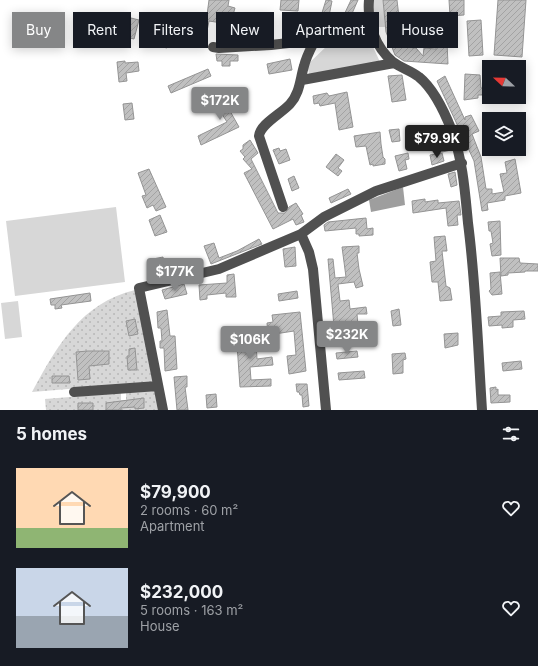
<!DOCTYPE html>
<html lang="en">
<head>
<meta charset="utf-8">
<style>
  :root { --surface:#171b24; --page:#20242c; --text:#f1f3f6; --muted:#9ea1a6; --accent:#858687 }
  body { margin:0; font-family:Inter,sans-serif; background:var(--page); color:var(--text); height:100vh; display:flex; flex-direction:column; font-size:15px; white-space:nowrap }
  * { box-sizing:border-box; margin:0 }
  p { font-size:13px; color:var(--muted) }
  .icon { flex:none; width:22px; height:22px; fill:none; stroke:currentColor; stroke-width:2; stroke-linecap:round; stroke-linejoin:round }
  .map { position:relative; height:410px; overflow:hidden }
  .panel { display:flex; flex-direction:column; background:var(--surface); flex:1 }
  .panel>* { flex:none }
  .banner { position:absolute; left:12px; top:12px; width:514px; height:36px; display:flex; gap:8px }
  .needle { width:26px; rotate:292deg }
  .tools { position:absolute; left:482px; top:60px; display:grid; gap:8px }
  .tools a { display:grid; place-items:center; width:44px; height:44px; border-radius:0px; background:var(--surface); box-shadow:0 2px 10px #0003; font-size:20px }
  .price { position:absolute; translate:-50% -34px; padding:0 9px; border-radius:4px; background:var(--accent); color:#fff; font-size:13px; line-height:26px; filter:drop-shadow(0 1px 2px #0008) }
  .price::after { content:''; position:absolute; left:50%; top:24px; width:12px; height:9px; margin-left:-6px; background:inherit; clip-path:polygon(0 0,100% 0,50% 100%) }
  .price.on { background:#222; color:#fff }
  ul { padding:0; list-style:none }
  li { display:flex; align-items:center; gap:12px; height:100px; padding:0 16px }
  li span { display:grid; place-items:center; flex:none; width:112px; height:80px; border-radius:0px; color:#555 }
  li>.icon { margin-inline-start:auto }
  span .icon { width:48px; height:48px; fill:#fffc; stroke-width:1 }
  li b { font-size:17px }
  h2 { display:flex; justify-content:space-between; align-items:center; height:48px; padding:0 16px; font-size:17px }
  .chip { padding:0 14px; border-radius:0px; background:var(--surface); box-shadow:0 2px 10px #0003; font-size:14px; line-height:36px }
  .chip.on { background:var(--accent); color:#fff }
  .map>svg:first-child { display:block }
  .green { fill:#d7d7d7 }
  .garden { fill:url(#garden-dots) }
  .water { fill:#9e9e9e }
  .building { fill:url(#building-hatch); stroke:#949494 }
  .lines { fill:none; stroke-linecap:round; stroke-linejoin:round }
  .minor { stroke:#505050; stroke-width:10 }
</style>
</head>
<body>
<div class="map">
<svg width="538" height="410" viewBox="0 0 538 410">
  <defs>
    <pattern id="garden-dots" width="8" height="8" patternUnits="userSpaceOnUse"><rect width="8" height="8" fill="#d7d7d7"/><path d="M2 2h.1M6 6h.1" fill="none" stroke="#b7b7b7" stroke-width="1.8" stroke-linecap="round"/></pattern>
    <pattern id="building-hatch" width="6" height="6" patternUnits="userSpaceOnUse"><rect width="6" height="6" fill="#c0c0c0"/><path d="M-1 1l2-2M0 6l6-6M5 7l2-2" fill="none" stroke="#a3a3a3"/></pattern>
  </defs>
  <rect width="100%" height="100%" fill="#fff"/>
  <path class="green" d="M373,0H383L385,27H377L374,24Z
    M368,36L380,62L309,74L307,65L329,44Z
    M116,207L125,282L15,296L6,221Z
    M18,301L22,337L5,339L1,303Z"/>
  <path class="garden" d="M135,290L153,382L32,392C57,346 81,303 135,290Z
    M155,390L159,410H46L45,399L121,393V400H126V392Z"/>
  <path class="water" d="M403,187L405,205L371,212L369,200Z"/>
  <path class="building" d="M209,0H229L228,6L235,8L229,29H222V23L209,21L206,36L192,32L193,27L201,29L204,15H207Z
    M281,0H299L298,11L280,10Z
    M326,0L332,1L329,16H321Z
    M351,0H358L350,18L343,17Z
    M383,0H397L400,26L404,25L412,48H416L423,56L424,48L436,49L435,22L446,21L448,64L404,61L395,55L386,32Z
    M449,0H464V15L450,16Z
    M498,0H526L522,57L494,55Z
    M127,17L139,20L134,39L122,36Z
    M481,20L483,55L469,56L467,21Z
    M160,26L172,29L167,48L155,45Z
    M216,54L238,55V61H230V66H222V61H217Z
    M290,59L292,70L269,74L267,64Z
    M125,61V63L138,62L139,71L126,73L127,81L119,82L117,62Z
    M208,69L211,76L171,93L168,86Z
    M465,74L480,75L481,88H484V95H478V98L464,100Z
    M402,75L406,100L392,102L388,76Z
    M445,76L465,120V117L471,115L479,131L472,134L481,157L486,189H492V194L504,192L500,174L507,173L505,162L515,159L521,193L505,196V200L487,203L488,210L482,211L474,161L437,81Z
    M217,88L239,127L201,145L198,136L227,122L211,97L217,93Z
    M347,92L353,127L339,130L335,103L320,106L319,103L314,104L313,96L327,93L329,96Z
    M132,103L134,119L125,120L123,104Z
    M399,129L400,141L392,142L389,130Z
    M380,132L381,144L383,157L385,159V164L373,166V164L370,165L366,146L356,147L354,136Z
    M446,134L451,150L442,152L438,136Z
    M250,140L258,153L251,159L278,213H285L289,207L296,203L303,214L301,215L304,222L296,225L293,219L273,229L244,173L252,169L243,159L245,157L240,151L243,149V145Z
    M279,148L280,151L286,149L290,160L279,164L273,150Z
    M408,153L409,159L405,160L407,169L399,171L395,156Z
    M442,153L444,161L432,165L430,155Z
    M336,154L344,160L338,168L342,171L338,176L326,167Z
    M149,169L166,207L156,211L153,205L147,208L142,196L146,195L138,173Z
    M455,172L457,185L451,187L448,174Z
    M294,176L299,188L292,191L288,179Z
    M348,189L351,194L331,203L329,198Z
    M425,199V202L438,200V203L459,201L461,215H457L458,225L448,226L446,208L413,213L412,201Z
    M160,215L167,232L155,236L149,220Z
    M366,218L367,229L373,228V235L359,236V234H356V228L325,231L324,225L328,222Z
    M500,221L501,255L492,256L490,244L493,243L491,231H489L488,222Z
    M445,236L447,251H442L446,286L450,288L452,300L440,301L438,282H432L430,262L436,261L434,237Z
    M259,239L262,244L211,264L204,246L214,243L219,258L237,251Z
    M359,246V253H357L359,269L363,286L356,288L354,282L338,284L340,301L349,300L350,309L366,307L367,314H357L358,326L366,325L367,335L335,338L328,259H333L335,278L346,277L342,247Z
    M295,247L296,266L285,267L283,249Z
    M163,257L165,267L162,271L156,270L153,259Z
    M500,258H519L520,263L538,264V271H525V272L508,273V275L501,276Z
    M500,272L502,294L492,295L489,291L491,289L490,273Z
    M234,274L236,297H226V293L207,295V299L200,300L199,285L227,283V275Z
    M184,284L187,294L165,299L162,290Z
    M297,291L298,298L279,301L278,294Z
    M90,293L91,301L61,305L62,308L55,309V305H51L50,299Z
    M399,309L401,325L393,326L391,311Z
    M167,310L170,336H175L177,369L165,371L164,348H160V341H162L161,328H158L157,312Z
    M524,311L525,319L513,320V327L502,328V325L489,326L488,317L501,316V312Z
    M300,312L306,371L289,374L287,356L296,355L294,331L268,335L267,323L273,322L272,315Z
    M135,319L138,334L129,336L126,321Z
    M236,330H250L251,343L256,342L257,359L272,357L273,365L250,367L251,380L271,379V386L240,387Z
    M458,333V345L445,348L444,334Z
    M135,348L137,370H128L127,356H129V349Z
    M88,351H109V364L89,366L90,379L78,380L76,352Z
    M357,351L358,357L337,359L336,353Z
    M405,353L406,359L403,360V373L393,374L392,354Z
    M521,361L522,369L503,371L502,363Z
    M364,371L365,378L339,380L338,373Z
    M52,376H69L70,383H52Z
    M187,376V387H185L188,410H177L174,377Z
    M296,384H307L309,406L303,407L302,395H300L299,392H297Z
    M496,387V390L498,389V395H510V402L491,403L490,388Z
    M216,394L217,407L207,408L206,395Z
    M144,398V408L135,409V407L121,408V410H106V403Z
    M78,403H93V410H78Z"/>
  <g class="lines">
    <path class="minor" d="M369,0C367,23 375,47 393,62C401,68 412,71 419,77C435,90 445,113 452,131C463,161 465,192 468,223C476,285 478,348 482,410
      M213,47L219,48L271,45L315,40L370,27
      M302,80L394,63
      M283,207L259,136C260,124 281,114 290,104C300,93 300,79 304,66C306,57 311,48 315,40
      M301,234L309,252L313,269L326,410
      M74,392L158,386
      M163,410L139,288L219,269L301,234L324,217L376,191L462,163"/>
  </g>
</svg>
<div class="tools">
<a><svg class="needle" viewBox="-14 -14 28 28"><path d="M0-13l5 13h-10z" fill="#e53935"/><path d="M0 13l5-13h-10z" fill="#9ea1a6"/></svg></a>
<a><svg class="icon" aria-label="layers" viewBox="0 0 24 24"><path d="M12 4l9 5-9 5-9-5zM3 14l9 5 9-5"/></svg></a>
</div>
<b class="price" style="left:220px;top:121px">$172K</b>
<b class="price on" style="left:437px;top:159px">$79.9K</b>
<b class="price" style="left:175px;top:292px">$177K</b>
<b class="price" style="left:347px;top:355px">$232K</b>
<b class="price" style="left:250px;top:360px">$106K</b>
<div class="banner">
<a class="chip on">Buy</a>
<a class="chip">Rent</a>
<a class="chip">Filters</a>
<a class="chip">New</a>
<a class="chip">Apartment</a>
<a class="chip">House</a>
</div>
</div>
<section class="panel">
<h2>5 homes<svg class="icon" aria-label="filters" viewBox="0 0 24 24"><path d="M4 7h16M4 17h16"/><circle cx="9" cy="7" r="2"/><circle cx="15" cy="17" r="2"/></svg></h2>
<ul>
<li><span style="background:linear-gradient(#ffd9b3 75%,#8fb573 0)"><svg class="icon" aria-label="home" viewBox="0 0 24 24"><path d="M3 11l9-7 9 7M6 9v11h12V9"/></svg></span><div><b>$79,900</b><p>2 rooms · 60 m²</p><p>Apartment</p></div><svg class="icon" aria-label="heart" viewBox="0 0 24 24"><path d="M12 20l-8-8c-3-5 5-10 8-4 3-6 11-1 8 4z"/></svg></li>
<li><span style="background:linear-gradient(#c9d6e8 60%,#9aa5b1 0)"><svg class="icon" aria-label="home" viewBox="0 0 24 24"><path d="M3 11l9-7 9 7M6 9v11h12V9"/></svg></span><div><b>$232,000</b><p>5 rooms · 163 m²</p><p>House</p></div><svg class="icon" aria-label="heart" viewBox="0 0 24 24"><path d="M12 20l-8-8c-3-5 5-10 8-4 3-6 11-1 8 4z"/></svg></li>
</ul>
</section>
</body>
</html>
